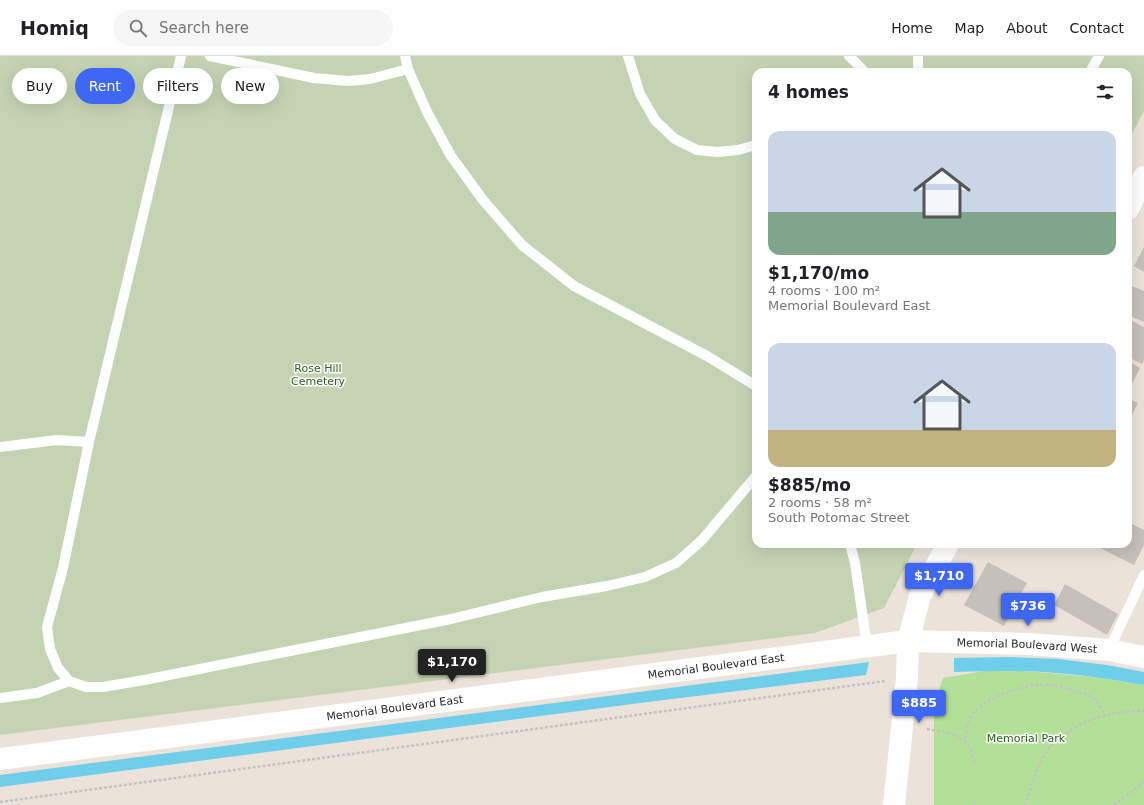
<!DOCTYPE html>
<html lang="en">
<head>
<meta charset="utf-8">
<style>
  :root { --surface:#fff; --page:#f6f6f6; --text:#202124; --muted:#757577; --line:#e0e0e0; --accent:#3d67f4 }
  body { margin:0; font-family:"DejaVu Sans",sans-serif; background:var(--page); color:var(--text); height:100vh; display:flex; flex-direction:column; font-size:15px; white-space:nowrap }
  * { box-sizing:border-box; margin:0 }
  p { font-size:13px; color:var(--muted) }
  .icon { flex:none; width:22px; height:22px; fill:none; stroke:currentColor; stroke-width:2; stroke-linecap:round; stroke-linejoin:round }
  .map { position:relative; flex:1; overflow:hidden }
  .details { position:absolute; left:752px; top:12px; width:380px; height:480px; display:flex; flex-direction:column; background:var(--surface); border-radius:12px; box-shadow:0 4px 16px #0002 }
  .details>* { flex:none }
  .banner { position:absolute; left:12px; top:12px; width:380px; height:36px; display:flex; gap:8px }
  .price { position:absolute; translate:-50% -34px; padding:0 9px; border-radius:4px; background:var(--accent); color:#fff; font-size:13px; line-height:26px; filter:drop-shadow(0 1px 2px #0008) }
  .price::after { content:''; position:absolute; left:50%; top:24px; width:12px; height:9px; margin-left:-6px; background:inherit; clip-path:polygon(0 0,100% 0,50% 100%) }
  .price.active { background:#222; color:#fff }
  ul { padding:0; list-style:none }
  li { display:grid; align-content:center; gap:8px; height:212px; padding:0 16px }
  li span { display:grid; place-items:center; height:124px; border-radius:12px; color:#555 }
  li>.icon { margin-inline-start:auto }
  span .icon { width:72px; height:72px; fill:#fffc; stroke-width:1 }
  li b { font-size:17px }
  h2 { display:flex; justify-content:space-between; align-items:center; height:48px; padding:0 16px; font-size:17px }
  .tag { padding:0 14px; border-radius:18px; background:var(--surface); box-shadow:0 4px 16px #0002; font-size:14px; line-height:36px }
  .tag.active { background:var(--accent); color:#fff }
  header { display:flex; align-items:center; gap:24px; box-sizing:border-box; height:56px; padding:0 20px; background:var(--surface); border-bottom:1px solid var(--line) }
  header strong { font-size:19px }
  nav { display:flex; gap:22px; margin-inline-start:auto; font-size:14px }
  .search { width:280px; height:36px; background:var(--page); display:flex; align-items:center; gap:10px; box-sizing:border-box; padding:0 14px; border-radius:22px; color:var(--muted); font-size:15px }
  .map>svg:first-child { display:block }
  .green { fill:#b3e098 }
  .cemetery { fill:#c4d4b2 }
  .water { fill:#6fcfeb }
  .building { fill:#c6c0ba }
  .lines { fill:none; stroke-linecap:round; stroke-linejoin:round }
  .path { stroke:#c3c3c3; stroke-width:2.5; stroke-dasharray:3 2; stroke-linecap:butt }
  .service { stroke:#fff; stroke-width:10 }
  .tertiary { stroke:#fff; stroke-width:22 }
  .secondary { stroke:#fff; stroke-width:22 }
  .labels { text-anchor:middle; stroke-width:3; stroke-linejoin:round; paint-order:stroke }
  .park-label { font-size:11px; fill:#2d631b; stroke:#fff }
  .street-label { font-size:11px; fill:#282828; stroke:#fff }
</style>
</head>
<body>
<header>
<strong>Homiq</strong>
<div class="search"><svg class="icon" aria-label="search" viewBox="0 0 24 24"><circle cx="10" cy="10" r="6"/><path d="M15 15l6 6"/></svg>Search here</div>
<nav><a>Home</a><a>Map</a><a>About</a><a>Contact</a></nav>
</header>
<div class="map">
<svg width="1144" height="749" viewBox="0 0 1144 749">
  <rect width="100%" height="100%" fill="#ebe3da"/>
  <path class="green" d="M985,615H1024L1095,621L1144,629V749H934V651L943,622Z"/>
  <path class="cemetery" d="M0,0H1144V55L1128,85V16H756V488H917L884,552L815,577L0,679Z"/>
  <path class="water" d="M1012,601L1058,603L1107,609L1144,616V629C1115,624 1085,619 1056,617C1022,614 988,615 954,616V602Z
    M869,606L866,619L648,646L0,731V719Z"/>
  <path class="building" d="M1144,191V216L1134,210Z
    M1132,230L1144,235V266L1128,259V239Z
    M1128,263L1144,271V304L1142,308L1128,301Z
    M1128,305L1140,312L1128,336Z
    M1128,342L1138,347L1128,366Z
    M1128,466L1144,474V489L1134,509L1094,489L1095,488H1128Z
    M988,506L1027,527L1004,570L964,549Z
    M1065,528L1118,558L1107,579L1054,549Z"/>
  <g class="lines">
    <path class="path" d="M927,673C937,675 958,677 964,685C970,691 973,701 976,709
      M965,687C966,677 967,666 973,658C987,640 1029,626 1052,629C1060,630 1068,633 1076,635C1081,637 1089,639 1093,642C1098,646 1102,654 1105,660
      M0,746L885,625
      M974,749H975
      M1025,749L1026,746C1032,729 1036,710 1047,695C1067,667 1111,654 1144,655
      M1114,749L1144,726"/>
    <path class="service" d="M210,0L314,22L348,25L370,23L408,13L405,0
      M628,0L640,38L655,64L675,83L697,94L717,96L738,94L756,89
      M849,0L865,16
      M408,13L427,56L451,100L483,144L522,189L574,230L707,300L756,330
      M918,16V0
      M1090,16L1099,0
      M89,386L181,0
      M0,391L57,384L89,386L63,512L47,571L50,593L58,612L69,625L86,631H103L144,624L451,563L542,541L607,530L645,521L676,507L702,484L756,420
      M850,488L855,507L867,590
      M1109,594L1144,519
      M0,642L37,637L69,625"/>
    <path class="tertiary" id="s1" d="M908,585L1029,588L1109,594L1144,601"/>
    <g class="secondary">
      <path d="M1128,153L1144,121"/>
      <path id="s2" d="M0,703L908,585"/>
      <path d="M894,749L907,622L908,585L920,540L948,488"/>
    </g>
  </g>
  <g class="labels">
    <g class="park-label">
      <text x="318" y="316">Rose Hill<tspan x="318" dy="13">Cemetery</tspan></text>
      <text x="1026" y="686">Memorial Park</text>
    </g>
    <g class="street-label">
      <text dy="4" stroke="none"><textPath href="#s1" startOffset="119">Memorial Boulevard West</textPath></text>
      <text dy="4" stroke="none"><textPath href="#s2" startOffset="722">Memorial Boulevard East</textPath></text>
      <text dy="4" stroke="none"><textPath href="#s2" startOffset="398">Memorial Boulevard East</textPath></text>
    </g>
  </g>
</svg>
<b class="price" style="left:939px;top:541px">$1,710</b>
<b class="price" style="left:1028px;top:571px">$736</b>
<b class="price active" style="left:452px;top:627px">$1,170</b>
<b class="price" style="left:919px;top:668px">$885</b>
<div class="banner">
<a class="tag">Buy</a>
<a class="tag active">Rent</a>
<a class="tag">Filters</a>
<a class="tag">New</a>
</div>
<section class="details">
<h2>4 homes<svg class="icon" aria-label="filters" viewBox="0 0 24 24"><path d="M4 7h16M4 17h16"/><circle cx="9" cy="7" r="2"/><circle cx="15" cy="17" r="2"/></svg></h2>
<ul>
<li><span style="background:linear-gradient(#c9d6e8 65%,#7fa58c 0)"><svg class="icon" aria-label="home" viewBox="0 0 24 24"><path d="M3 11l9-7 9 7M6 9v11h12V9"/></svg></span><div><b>$1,170/mo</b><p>4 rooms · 100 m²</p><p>Memorial Boulevard East</p></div></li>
<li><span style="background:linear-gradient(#c9d6e8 70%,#c2b280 0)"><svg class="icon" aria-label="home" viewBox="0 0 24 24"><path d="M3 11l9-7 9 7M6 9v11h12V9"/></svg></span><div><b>$885/mo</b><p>2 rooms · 58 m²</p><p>South Potomac Street</p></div></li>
</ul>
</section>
</div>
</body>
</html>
